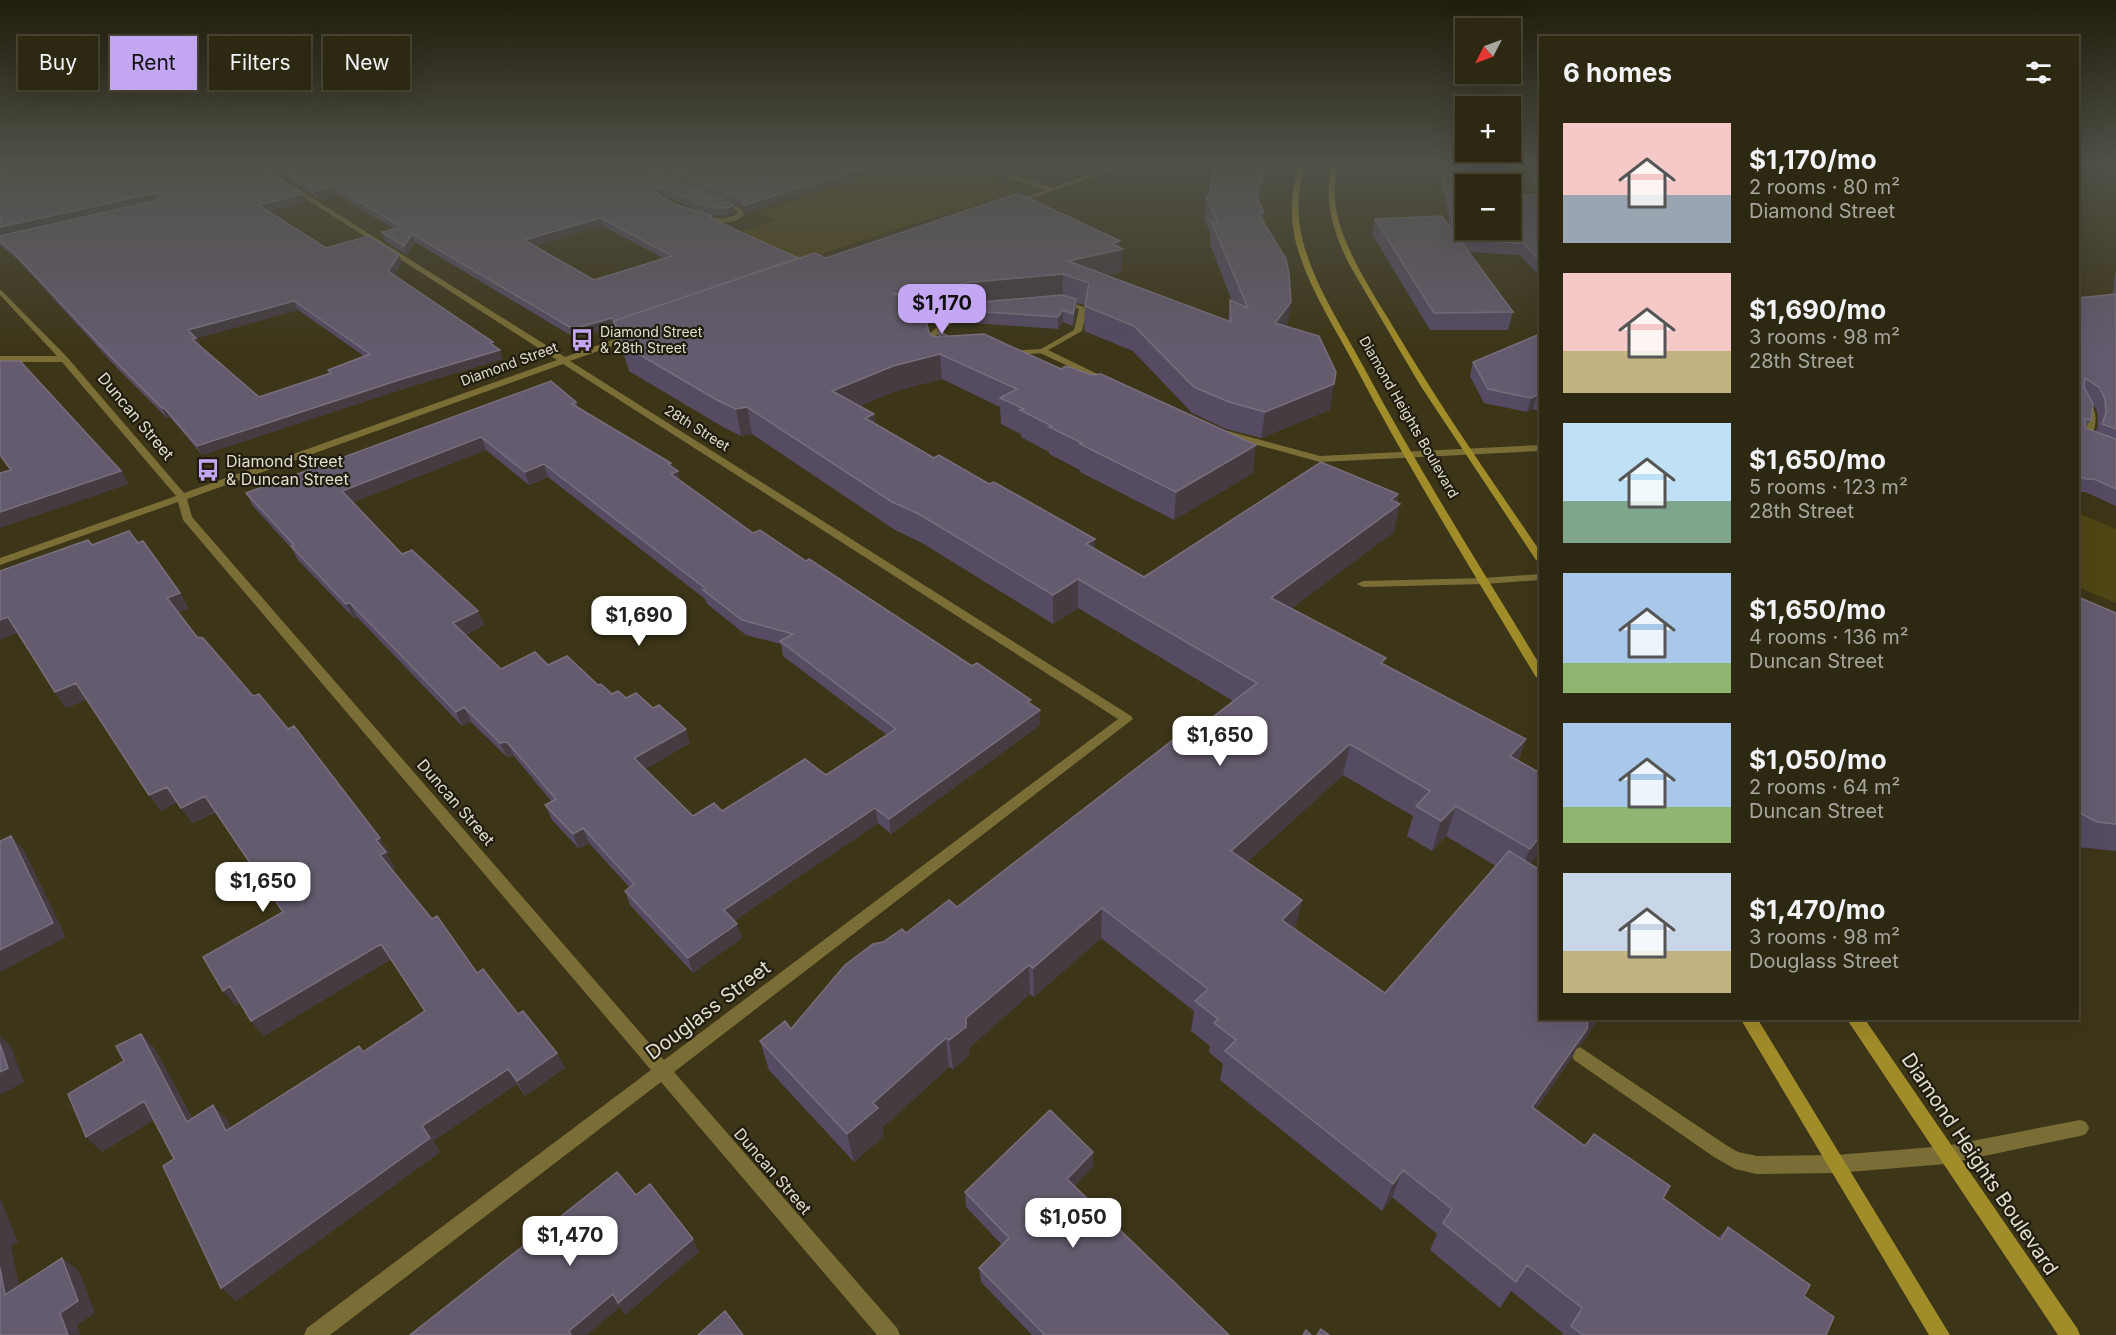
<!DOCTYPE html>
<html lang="en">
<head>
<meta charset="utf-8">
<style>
  :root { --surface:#2d2812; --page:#35301b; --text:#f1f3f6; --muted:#a7a69f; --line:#484432; --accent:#c3a7f2 }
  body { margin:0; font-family:Inter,sans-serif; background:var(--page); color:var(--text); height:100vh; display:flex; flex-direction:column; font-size:22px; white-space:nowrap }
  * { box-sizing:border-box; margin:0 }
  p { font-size:20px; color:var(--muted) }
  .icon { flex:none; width:33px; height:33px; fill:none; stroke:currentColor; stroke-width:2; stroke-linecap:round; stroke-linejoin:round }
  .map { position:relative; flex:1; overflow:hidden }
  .drawer { position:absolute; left:1539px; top:36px; width:540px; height:984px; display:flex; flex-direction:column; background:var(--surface); border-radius:0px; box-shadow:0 6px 24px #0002,0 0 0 2px var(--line) }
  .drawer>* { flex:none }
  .top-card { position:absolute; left:18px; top:36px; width:570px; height:54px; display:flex; gap:12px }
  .needle { width:39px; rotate:228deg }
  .fabs { position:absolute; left:1455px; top:18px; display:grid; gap:12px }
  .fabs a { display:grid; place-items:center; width:66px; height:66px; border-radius:0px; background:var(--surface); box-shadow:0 6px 24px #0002,0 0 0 2px var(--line); font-size:30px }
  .price { position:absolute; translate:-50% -51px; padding:0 14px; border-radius:12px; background:#fff; color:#222; font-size:20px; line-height:39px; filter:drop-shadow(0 2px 3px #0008) }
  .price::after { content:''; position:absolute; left:50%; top:36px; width:18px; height:14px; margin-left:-9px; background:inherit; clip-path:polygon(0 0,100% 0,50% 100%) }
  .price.selected { background:var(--accent); color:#111 }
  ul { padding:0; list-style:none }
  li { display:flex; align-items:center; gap:18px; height:150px; padding:0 24px }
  li span { display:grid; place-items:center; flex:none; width:168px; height:120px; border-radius:0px; color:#555 }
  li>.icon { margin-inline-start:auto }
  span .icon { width:72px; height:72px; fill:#fffc; stroke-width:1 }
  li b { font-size:26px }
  h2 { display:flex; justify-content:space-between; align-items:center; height:72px; padding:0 24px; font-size:26px }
  .pill { padding:0 21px; border-radius:0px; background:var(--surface); box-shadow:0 6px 24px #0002,0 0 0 2px var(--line); font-size:21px; line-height:54px }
  .pill.selected { background:var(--accent); color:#111 }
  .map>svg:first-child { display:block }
  .green { fill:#504514 }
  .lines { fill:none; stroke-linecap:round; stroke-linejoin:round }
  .lane { fill:#7a6e36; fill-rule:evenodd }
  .street { fill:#7a6e36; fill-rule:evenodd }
  .secondary { fill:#a18c2a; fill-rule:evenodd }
  .wall { fill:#554b63; fill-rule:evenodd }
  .shaded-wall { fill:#443c40 }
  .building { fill:#645b6e; stroke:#786f7d; stroke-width:1.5; fill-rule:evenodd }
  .labels { text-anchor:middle; stroke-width:4.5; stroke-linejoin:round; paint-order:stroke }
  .far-poi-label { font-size:14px; fill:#e2decd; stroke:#201d10; text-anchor:start }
  .far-street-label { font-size:14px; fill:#e2decd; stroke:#201d10 }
  .street-label { font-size:16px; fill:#e2decd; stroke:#201d10 }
  .poi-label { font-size:16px; fill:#e2decd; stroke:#201d10; text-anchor:start }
  .near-street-label { font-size:20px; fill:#e2decd; stroke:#201d10 }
</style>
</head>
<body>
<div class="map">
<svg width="2116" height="1335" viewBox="0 0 2116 1335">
  <rect width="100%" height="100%" fill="#3c3518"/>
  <path class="green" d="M917,162H936L1008,185L1014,189L1010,193L796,262L733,234L775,221L757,212Z
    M2078,513L2116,529V603L2078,587Z"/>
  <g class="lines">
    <path class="lane" d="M1062,300L1087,308L1082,331L1043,353L937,360L933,358L928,335L945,320L965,309ZM1062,304L1079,309L1074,330L1041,349L941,355L936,336L951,324L970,313Z
      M1540,574V580L1484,584L1363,587L1357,584L1363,581L1484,578Z
      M1580,1047L1726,1145L1738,1152L1757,1156L1836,1155L1946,1146L2080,1120L2086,1122L2089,1128L2086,1134L2080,1136L1946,1164L1836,1173L1757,1174L1735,1169L1714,1157L1574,1060L1572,1055L1574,1050Z"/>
    <path class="street" d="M249,162H255L565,357L632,333H638V337L570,361L1131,716L1133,719L674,1072L897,1328L900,1335H877L661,1082L330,1335H304L307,1328L651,1070L183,520L178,502L0,565V558L176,496L62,362H0V356H57L0,295V289L67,357L184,493L557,360ZM563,364L1118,719L664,1060L192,517L187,499Z
      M963,162H971L1052,188L1127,162H1134L1014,205L1012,204V202L1046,190Z
      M1526,162H1532L1540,184V193L1537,191Z
      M721,200L742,209L744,215C732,226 716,223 701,219V217L703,216L723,219L738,214L737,211L719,203L718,202Z
      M1040,349H1046L1114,382L1107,384L1040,353Z
      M2078,392C2098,402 2100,423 2089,441L2086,442L2081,439C2090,424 2090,412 2078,399Z
      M1224,430L1320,456L1540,445V451L1320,462L1221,435L1219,433Z"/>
    <path class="secondary" d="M1301,162H1307C1297,188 1296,215 1303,242C1315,286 1341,325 1362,364C1417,467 1480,566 1540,665V678L1536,677L1534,674C1473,572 1410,471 1355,366C1334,326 1308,287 1296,243C1289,215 1291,188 1301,162Z
      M1333,162H1339C1333,183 1333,204 1340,225C1352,263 1375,296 1395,330C1440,406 1490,478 1540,551V561L1536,560L1420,385L1349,264C1333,231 1322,198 1333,162Z
      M1740,1018H1757L1950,1335H1929Z
      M1846,1018H1864L2077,1328L2080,1335H2058Z"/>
  </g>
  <path class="wall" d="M0,162L307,202L268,212L326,248L402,263L394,275L493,342L494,346L503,359L409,387L202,455L170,417L167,418L117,368L19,261L0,245ZM298,310L364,356L328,370L329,373L259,397L201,347L197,338Z
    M259,162H625L734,205L735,213L728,215H710L712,219L798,258L1120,248L1122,272L1107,275L1228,321L1230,300L1232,301L1210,244V233L1204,218L1206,196H1209L1218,162H1272L1263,184L1262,193L1259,202L1264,212L1263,221L1287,327L1330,410L1261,438L1226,429L1192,413L1133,351L1084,331L1085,305L1076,303V311L1073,326L1063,322L1058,329L960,322L959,310L941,320L927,319L929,333L934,337H939L938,331L1253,473L1174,520L1080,472V470L1049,454V452L1021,437V434L1001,424L1000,407L942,379L895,391L860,406L874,414L875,424L934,458L989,484L1095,539V549L1144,577L1398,494L1397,502L1394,532L1292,608L1385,665L1526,739L1518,761L1540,773V852L1530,864L1540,1018H1599L1581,1045L1578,1046L1571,1059L1536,1109L1585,1146L1663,1198L1718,1238L1728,1227L1804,1296L1826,1335H1562L1563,1333L1511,1291L1500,1308L1430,1250L1437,1234L1392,1197L1382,1211L1220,1080L1223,1064L1209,1052L1210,1046L1191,1031L1194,1011L1101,938L1034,997L1030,994L969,1048V1056L953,1069L949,1067L882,1128L884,1136L854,1162L769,1070L760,1041L791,1029L883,942L906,933L957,907L1233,701L1078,608L1053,624L922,543L895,530L752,434L741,436L723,427L629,371L615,327L575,338L415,242L407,255L385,241L382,232L394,229L337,194L319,199L289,180L286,172L315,166L279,174ZM663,195L709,215L674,204L661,196ZM603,226L663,258L594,280L535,246ZM1343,775L1413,816L1407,836L1432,851L1446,836L1496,866L1385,993L1295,930L1247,862Z
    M626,162H911L746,213L743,207L665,174Z
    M1014,162H1078L1048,172Z
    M1437,162H1502L1516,195H1540V277L1520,255L1469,252L1513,312L1508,330H1430L1372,234L1375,219L1449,225Z
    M2116,271V506L2085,492H2078V298L2113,294L2115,273ZM2090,398L2097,411L2098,425L2096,432L2085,428L2091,420Z
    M1540,334V411L1533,409L1527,412L1484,403L1470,376L1473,362Z
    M576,402L578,408L678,471L680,481L753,533L806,561L1040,710V725L891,834L878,823L734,921L742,938L693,973L630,905L625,891L630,888L589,843L579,849L552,820L545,805L552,802L514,756L507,757L471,722L462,726L357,617L354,618L298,560L292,549L253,506L246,493ZM486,450L529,485L548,477L705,599L707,604L746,635L781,644L783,656L887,735L826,775L722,811L693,816L645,769L690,743L626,698L612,694L598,685L548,665L501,669L465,635L484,625L478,611L402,554L353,502Z
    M92,545L189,608L178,612L197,637L389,853L387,854L395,868L392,870L432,919L477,973L518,1014L565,1068L525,1096L517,1084L433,1141L440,1152L236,1301L174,1159L153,1120L102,1152L124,1061L141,1034L155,1049L192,1118L227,1120L231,1128L363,1052L425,1011L391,959L264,1036L251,1021L240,1003L235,1006L283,912L216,812L192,823L177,802L161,811L149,795L87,699L66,708L55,692L18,633Z
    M2078,597L2116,613V851L2078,847Z
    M1093,1152V1167L1074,1186L1229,1335H1032L981,1282L979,1268L1002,1245L966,1207L965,1192Z"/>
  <path class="shaded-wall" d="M298,162H337L279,174L276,166Z
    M886,162H911L746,213L744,205Z
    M1056,162H1078L1048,172V165Z
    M1266,162H1272L1263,184L1262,193L1254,218L1256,196L1262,171Z
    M334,186L337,194L319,199L315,191Z
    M661,187L663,195L655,198L653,191Z
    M155,193L159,201L0,237V227Z
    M304,194L307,202L261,213L258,205Z
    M734,205L735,213L728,215L727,208Z
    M601,218L603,226L527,248L524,240Z
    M412,234L415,242L407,255L404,246Z
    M1120,241V250L1123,249L1122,272L1083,281L1068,261Z
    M399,255L402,263L391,280L388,271Z
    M1063,274V298L965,307L941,320L940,296L963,283Z
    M1076,299V311L1073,326V314Z
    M294,301L298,310L197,338L201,347L196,348L188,330Z
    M1291,302L1287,327L1275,323Z
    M926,308L928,332L924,311Z
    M1063,310V322L1058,329V317Z
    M612,318L615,327L575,338L573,329Z
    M493,342L496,351L500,350L503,359L409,387L202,455L197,446Z
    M940,354L942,379L895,391L835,417L832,391L893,366Z
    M1336,372L1330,410L1261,438L1265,412Z
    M1537,395L1533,409L1527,412L1531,398Z
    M747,407L752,434L741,436L736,409Z
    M162,408H164L170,417L167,418Z
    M874,414L877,441L865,418Z
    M481,437L486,450L348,504L342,491Z
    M1256,445L1253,473L1174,520L1176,492Z
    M671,463L674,473L678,471L681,485L674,488L668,464Z
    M544,464L548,477L529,485L525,472Z
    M121,471L129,484L0,528V512Z
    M1398,494L1395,507L1400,504L1394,532L1267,627L1271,598Z
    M1095,539L1094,567L1086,544Z
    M1078,579V608L1053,624V595Z
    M180,593L189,608L177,613L167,598Z
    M350,603L357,617L354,618L346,604Z
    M478,611L484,625L459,637L453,623Z
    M8,617L20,632L0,640V620Z
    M76,683L88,698L66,708L55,692Z
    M464,707L471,722L462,726L456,712Z
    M1040,710V725L891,834L889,819Z
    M686,729L690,743L639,773L634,758Z
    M1526,739L1514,769L1510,756Z
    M507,742L514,756L507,757L500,743Z
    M1350,744L1343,775L1226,881L1231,851Z
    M167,787L178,802L161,811L149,795Z
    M205,796L216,811L192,823L181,808Z
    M1456,806L1446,836L1432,851L1441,821Z
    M875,808L878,823L728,925L724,910Z
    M583,828L589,843L579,849L573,834Z
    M11,836L24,850L66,937L0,972V950Z
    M1540,836V852L1517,879L1530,849Z
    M380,838L389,853L387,854L395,868L389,871L380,855L376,840Z
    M1302,900L1295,930L1282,920Z
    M1102,908L1101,938L1034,997L1033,968Z
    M737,924L742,938L693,973L688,958Z
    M381,944L391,959L264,1036L251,1021Z
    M1029,965L1030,994L969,1048V1056L953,1069L949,1040L966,1018Z
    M230,986L243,1002L235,1006L223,991Z
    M1591,1018H1599L1581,1045L1578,1046L1571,1059L1517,1135L1532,1107L1588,1020Z
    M141,1034L155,1049L201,1136L187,1122Z
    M0,1035L11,1046L24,1082L0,1095Z
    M946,1038L949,1067L882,1128L884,1136L854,1162L847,1134L873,1103Z
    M557,1053L565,1068L525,1096L517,1081Z
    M508,1069L517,1084L433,1141L440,1152L236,1301L221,1288L422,1126Z
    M144,1101L159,1116L102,1152L86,1137Z
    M213,1105L227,1120L240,1145L226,1131Z
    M1093,1152V1167L1066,1194L1067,1179Z
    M1403,1170L1392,1197L1382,1211L1393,1184Z
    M0,1197L18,1242L11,1247L24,1307L5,1295L0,1268Z
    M693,1239L699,1252L625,1315L620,1307L587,1335H571L569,1331L613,1294Z
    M62,1258L79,1271L95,1313L77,1325L81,1335H68L60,1313Z"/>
  <path class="building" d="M0,162H252L304,194L258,205L326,248L369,236L399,255L388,271L493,342L490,343L500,350L405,378L197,446L164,408H162L112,358L14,253L0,241V236L158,200V194L155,193L0,227ZM294,301L370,354L328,370L331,373L259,397L192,339L196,338L188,330Z
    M268,162H298L276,166Z
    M337,162H625L658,173L734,205L727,208L708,207L661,187L653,191L674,204L712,216L708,217L798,258L614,321L616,327L612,318L573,329L412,234L404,246L382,232L401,227L334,186L315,191L286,172ZM601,218L672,256L594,280L524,240Z
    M648,162H886L744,205L741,199L663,166Z
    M1038,162H1056L1048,165Z
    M1218,162H1266L1262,171L1264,172L1256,196L1264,212L1258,213L1286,259L1289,273L1291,302L1275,323L1319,336L1336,372L1334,384L1265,412L1229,402L1194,387L1134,326L1085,306L1089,283L1063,274L963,283L940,296L892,293L926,308L924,311L929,333L934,337L984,334L1061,369L1066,366L1092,375L1101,374L1256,445L1176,492L1080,444L1082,443L1049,427L1052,426L1020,410L1024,409L1000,398L1017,389L940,354L893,366L832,391L874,414L865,418L934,458L939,455L989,484L994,482L1095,539L1086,544L1144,577L1321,462L1398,494L1391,500L1400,504L1271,598L1386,658L1381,663L1526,739L1510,756L1540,773V798L1538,800L1540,801V836L1530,849L1456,806L1441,821L1416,806L1430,791L1350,744L1231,851L1302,900L1282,920L1385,993L1509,851L1540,870V1018H1591L1588,1020L1587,1029L1532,1107L1585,1146L1594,1134L1670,1186L1663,1198L1721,1240L1728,1227L1810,1285L1804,1296L1834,1317L1826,1335H1583L1571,1326L1582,1308L1527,1265L1516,1282L1443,1223L1452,1209L1403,1170L1393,1184L1225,1051L1236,1040L1214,1023L1218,1019L1195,1001L1208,989L1102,908L1033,968L1029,965L966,1018V1027L949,1040L946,1038L873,1103L878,1108L847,1134L760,1041L785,1021L791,1029L845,965L873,944L883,942L902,929L906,933L949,900L957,907L1200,719L1205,723L1257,683L1078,579L1053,595L919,514L892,502L747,407L736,409L717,400L623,345L614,321L815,253L826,258L1018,193L1120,241L1112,244L1123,249L1068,261L1231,322L1230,300L1248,308L1211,221L1218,224L1206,196H1209L1212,175Z
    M1440,162H1502L1516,195H1540V261L1523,243L1459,240L1455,234ZM1466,184H1510V230H1466Z
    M1442,216L1513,312L1434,313L1375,219Z
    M2116,294V429L2102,424L2106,413L2105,399L2099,387L2085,378L2084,387L2093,404L2091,420L2085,419V428L2116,439V489L2094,479H2086L2078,476V298Z
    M1062,295L1076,299L1073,314L1063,310L1058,317L959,310L970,303Z
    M938,331L948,336L940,337Z
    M1540,334V358H1537L1540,363V396L1537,395L1531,398L1488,389L1473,362Z
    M0,361H20L121,471L0,512V473L11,470L0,455Z
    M551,381L576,402L572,404L671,463L668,464L678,471L671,474L753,533L760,530L806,561L809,559L972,666L977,663L1031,700L1028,702L1040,710L889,819L875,808L724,910L737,924L688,958L625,891L634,884L583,828L573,834L545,805L556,799L507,742L500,743L464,707L456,712L350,603L346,604L291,546L294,545L246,493ZM481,437L525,472L544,464L706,589L703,590L742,620L793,634L780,641L896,729L826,775L805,759L722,811L714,803L693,816L634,758L686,729L659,705L653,708L636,693L626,698L618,691L612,694L601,684L598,685L567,656L548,665L535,652L501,669L453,623L478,611L412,550L402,554L342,491Z
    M129,531L138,543L143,541L180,593L167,598L197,637L203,638L253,696L259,694L288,729L294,726L380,838L376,840L386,852L380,855L432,919L437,916L477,973L483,969L518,1014L523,1011L557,1053L517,1081L508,1069L422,1126L430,1138L221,1288L163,1166L174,1159L144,1101L86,1137L68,1094L124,1061L116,1046L141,1034L187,1122L213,1105L226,1131L359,1046L363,1052L425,1011L381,944L251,1021L230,986L223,991L203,957L283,912L205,796L181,808L167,787L149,795L76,683L55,692L8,617L0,620V571L88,540L92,545Z
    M2078,597L2116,613V824L2097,822L2078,812Z
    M11,836L53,923L0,950V841Z
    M0,1044L8,1068L0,1072Z
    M1050,1110L1093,1152L1067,1179L1229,1335H1043L1044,1334L979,1268L1009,1238L965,1192Z
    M617,1172L636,1195L650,1184L693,1239L618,1303L613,1294L569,1331L571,1335H410Z
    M62,1258L78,1301L60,1313L68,1335H0V1268L5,1295Z
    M725,1311L743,1335H698Z
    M1321,1329L1329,1335H1317Z
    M1306,1330L1311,1335H1303Z"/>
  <linearGradient id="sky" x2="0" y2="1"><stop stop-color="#211d0d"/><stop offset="0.47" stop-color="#505148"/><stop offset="1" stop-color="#505148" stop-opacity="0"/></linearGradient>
  <rect width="2116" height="348" fill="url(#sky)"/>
  <defs>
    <g id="bus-bare" transform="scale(1.8)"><path d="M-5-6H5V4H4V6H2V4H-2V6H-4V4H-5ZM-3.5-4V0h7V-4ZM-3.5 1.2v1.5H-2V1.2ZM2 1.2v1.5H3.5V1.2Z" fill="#c3a7f2" stroke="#201d10" stroke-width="2.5" paint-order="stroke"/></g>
  </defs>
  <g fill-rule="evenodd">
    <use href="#bus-bare" x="582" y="340"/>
    <use href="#bus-bare" x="208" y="470"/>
  </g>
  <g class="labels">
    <g class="far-poi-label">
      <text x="600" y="337">Diamond Street<tspan x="600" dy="16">&amp; 28th Street</tspan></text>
    </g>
    <g class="far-street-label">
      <text transform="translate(509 364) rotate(-20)" y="5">Diamond Street</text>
      <text transform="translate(1409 417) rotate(60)" y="5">Diamond Heights Boulevard</text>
      <text transform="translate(697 428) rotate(32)" y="5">28th Street</text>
    </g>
    <g class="street-label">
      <text transform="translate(136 416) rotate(50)" y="6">Duncan Street</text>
      <text transform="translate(456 802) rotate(49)" y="6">Duncan Street</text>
      <text transform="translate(773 1171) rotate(49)" y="6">Duncan Street</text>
    </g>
    <g class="poi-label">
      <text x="226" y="467">Diamond Street<tspan x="226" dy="18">&amp; Duncan Street</tspan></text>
    </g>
    <g class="near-street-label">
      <text transform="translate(708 1010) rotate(-37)" y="7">Douglass Street</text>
      <text transform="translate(1980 1164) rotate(56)" y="7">Diamond Heights Boulevard</text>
    </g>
  </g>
</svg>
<div class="fabs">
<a><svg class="needle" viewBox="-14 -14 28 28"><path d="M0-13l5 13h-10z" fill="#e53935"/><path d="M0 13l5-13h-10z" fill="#a7a69f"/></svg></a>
<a>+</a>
<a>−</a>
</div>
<b class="price selected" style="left:942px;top:335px">$1,170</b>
<b class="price" style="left:639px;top:647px">$1,690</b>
<b class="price" style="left:1220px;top:767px">$1,650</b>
<b class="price" style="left:263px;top:913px">$1,650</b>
<b class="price" style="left:1073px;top:1249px">$1,050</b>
<b class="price" style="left:570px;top:1267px">$1,470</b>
<div class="top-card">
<a class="pill">Buy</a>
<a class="pill selected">Rent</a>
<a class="pill">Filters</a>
<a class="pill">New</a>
</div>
<section class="drawer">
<h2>6 homes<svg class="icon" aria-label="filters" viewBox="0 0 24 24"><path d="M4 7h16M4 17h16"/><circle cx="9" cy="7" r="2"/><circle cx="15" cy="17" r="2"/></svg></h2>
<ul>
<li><span style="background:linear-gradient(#f6c9c9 60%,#9aa5b1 0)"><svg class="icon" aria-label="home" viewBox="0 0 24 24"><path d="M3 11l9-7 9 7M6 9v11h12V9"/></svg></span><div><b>$1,170/mo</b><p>2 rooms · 80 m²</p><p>Diamond Street</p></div></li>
<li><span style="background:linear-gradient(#f6c9c9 65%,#c2b280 0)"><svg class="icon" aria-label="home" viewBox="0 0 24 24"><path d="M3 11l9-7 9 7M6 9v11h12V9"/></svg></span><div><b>$1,690/mo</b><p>3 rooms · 98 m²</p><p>28th Street</p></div></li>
<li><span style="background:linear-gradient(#bfe0f5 65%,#7fa58c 0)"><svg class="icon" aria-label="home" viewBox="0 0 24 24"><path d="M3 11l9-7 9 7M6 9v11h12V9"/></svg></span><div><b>$1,650/mo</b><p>5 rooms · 123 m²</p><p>28th Street</p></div></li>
<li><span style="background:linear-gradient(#a9c7e8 75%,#8fb573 0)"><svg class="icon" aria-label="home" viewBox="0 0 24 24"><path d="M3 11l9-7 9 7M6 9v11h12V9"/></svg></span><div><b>$1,650/mo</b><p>4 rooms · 136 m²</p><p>Duncan Street</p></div></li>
<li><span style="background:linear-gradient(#a9c7e8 70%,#8fb573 0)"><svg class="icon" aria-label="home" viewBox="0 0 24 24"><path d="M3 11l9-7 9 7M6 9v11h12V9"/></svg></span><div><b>$1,050/mo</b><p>2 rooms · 64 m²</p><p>Duncan Street</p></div></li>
<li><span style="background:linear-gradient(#c9d6e8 65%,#c2b280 0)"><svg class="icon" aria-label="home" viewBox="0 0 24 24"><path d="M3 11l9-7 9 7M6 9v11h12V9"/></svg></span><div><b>$1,470/mo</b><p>3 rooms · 98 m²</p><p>Douglass Street</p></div></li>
</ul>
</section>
</div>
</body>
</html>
